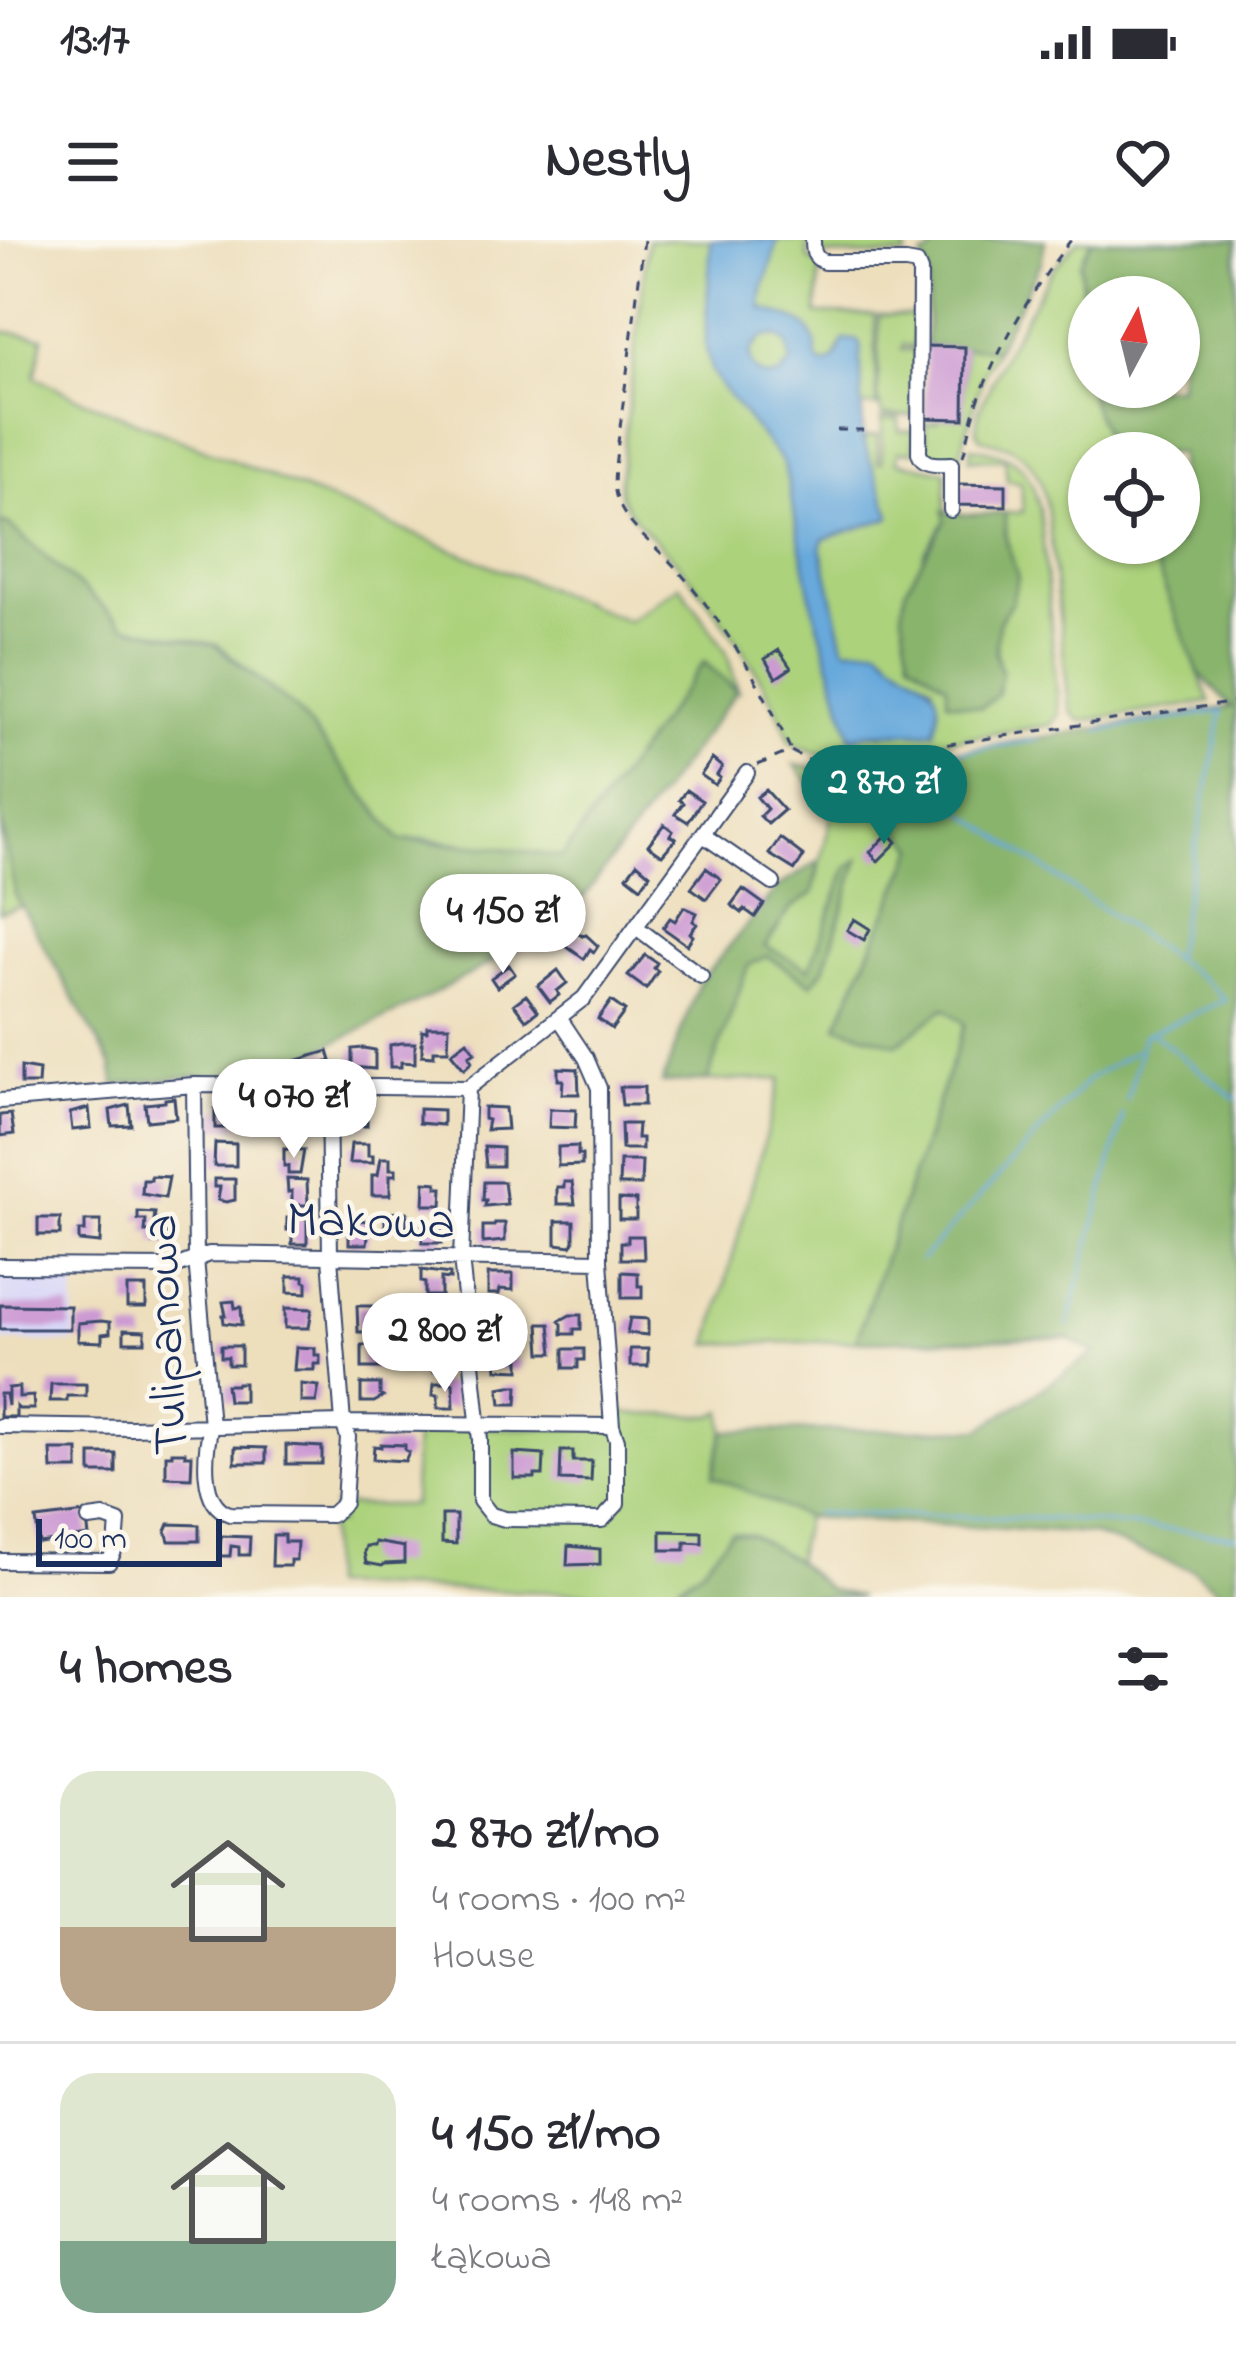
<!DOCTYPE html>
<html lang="en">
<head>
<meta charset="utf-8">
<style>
  :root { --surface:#fff; --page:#f2f2f3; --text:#2b2b33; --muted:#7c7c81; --line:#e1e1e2; --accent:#0f766e }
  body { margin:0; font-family:"Indie Flower",sans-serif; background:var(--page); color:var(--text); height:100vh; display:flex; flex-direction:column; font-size:45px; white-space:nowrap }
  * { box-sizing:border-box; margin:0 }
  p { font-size:39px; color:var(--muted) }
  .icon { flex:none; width:66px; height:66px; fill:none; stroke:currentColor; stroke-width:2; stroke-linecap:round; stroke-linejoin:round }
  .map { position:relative; height:1357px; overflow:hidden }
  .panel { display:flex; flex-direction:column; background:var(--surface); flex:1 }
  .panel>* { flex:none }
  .needle { width:78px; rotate:7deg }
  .tools { position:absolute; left:1068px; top:36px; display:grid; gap:24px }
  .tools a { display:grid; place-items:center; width:132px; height:132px; border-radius:50%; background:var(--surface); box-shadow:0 3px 9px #0004; font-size:60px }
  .scale { position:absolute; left:36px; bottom:30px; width:186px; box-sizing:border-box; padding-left:12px; border:6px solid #1b2f5e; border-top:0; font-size:33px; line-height:42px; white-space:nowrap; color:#1b2f5e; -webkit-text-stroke:9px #fbf7ec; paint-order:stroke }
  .price { position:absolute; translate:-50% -102px; padding:0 27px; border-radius:42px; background:#fff; color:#222; font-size:39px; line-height:78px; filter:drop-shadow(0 3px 6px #0008) }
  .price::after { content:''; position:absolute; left:50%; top:72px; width:36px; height:27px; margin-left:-18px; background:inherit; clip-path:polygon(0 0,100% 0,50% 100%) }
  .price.on { background:var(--accent); color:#fff }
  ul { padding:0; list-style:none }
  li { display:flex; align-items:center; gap:36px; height:300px; padding:0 60px }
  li+li { border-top:3px solid var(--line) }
  li span { display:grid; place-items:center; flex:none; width:336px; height:240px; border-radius:36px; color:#555 }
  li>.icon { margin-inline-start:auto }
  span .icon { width:144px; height:144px; fill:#fffc; stroke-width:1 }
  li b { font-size:51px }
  h2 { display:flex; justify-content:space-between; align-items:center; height:144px; padding:0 60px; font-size:51px }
  .status { display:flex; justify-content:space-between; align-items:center; height:84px; padding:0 60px; background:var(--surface); direction:ltr }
  .status svg { height:33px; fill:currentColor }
  header { display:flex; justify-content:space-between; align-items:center; height:156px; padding:0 60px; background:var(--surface); font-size:54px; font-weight:700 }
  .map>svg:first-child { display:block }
  .built { fill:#d8d7f8 }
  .green { fill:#acd27c; stroke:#64806d; stroke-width:3 }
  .forest { fill:#89b46c; stroke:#527265; stroke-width:3 }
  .water { fill:#68a9dc; stroke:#426c9d; stroke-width:3; fill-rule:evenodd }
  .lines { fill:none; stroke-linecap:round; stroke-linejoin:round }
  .stream { stroke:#68a9dc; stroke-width:3 }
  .building { fill:#cc9ad3 }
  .minor-casing { stroke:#3a496c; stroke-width:18 }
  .path { stroke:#3a496c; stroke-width:3; stroke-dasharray:9 9; stroke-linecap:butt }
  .minor { stroke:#fff; stroke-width:14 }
  .labels { text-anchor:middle; stroke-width:9; stroke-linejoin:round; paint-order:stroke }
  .street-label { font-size:51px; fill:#1b2f5e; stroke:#fbf7ec }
</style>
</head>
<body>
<div class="status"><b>13:17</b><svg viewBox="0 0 49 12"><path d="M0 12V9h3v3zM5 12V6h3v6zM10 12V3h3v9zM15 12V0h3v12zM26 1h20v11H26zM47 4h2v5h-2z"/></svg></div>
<header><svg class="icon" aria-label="menu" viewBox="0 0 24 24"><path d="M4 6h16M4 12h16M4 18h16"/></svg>Nestly<svg class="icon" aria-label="heart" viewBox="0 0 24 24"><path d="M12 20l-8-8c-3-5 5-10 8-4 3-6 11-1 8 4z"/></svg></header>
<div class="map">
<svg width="1236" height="1357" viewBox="0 0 1236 1357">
  <rect width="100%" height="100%" fill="#fbf7ec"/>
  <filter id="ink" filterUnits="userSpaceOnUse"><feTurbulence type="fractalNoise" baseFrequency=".00833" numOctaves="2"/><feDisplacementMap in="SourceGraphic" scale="24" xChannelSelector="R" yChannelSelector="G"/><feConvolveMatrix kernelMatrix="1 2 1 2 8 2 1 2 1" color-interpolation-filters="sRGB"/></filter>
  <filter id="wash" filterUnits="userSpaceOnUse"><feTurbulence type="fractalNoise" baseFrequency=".004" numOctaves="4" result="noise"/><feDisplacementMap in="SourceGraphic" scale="48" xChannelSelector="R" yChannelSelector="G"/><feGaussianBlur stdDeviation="2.7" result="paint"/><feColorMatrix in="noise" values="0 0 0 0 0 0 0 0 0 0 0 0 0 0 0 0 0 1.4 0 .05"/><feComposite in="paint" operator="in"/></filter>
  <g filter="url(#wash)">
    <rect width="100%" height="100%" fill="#eddebc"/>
    <path class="built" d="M0,1035H75L74,1103L0,1101Z"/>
    <path class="green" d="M648,0H711L706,87L784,224L813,366L851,497L866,493L885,495L933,445L896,423L879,407L847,408L844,406L821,307L824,299L889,278L891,275L863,201L867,197L877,195L878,222H882V179H899V191H914L913,212H898L897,222L945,231L946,233L945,281L924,313L911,419L948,446V461L981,468L1002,434C996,415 992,396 1002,377C1003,375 1011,363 1012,361C1016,340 1005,297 1005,273L1023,272L1021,243L1007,240L1005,219H970L971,207C1017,215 1027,223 1040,269L1059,475L1051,485L890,509L860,510L847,519L836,520L791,503C770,445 727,383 688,335C672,314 628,279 621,256C619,250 620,244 620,237Z
      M777,0H807L808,18L820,26L817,74L875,75L877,167L862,166L860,104L857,100L839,107C836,118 833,126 820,123L761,69C760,44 774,24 777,0Z
      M818,0H896V6L906,7V16L823,15L818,10Z
      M1078,0H1092L1080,23L1089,147L1092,164L1112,213H1089V303H1147L1210,462L1081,481L1072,473L1069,464L1047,265C1042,242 1034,218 1010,207C1001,204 990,202 981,198L976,189L979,171L1006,110L1052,30Z
      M879,75L915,76L914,107L903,105L902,110H915L913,176L882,175L878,157Z
      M0,91L43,97L35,137L78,158L628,381L680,345L726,411L738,450L704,423L562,617L427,599L400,600L296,469L218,405L125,386L8,284L0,283Z
      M750 117a21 21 0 1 1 42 0a21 21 0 1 1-42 0Z
      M965,107L996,109L984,132L959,218L931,217L926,212V183L937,182L938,178H963Z
      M795,525L861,535L885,577L916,606L837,785L946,768L965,783L856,1101L709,1104L781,839L707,841L748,726L766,716L812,744L847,628L809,730L765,707L791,668L813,653L831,578L821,556Z
      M2,572L15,655L21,666L0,672Z
      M620,1169L629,1174L713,1176L723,1171L724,1191L713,1236L805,1277L796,1321L750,1294L731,1292L703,1327L665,1355L329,1346L328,1283H339L334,1265H413L415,1187L607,1189Z"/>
    <path class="forest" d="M940,0H1045L1041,23L996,109L926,106L929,39L928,28L922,17L929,14Z
      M1092,0H1236V1357H1228L1193,1330L1092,1294L805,1277L713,1236L724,1191L981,1189L1095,1113L1067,1098L856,1101L965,784L945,768L897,804L837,786L916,607L885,577L861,535L884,523L1231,467L1198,432L1147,303H1179V213H1112L1092,164L1090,147H1179V57H1089V133L1080,23Z
      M943,271L964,275L1005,273V295L1018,338L1012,361L999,382L995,412L1002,434L997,455L981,468L947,461V445L910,419L902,374L905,350L945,281Z
      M0,283L8,284L125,386L215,405L296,469L400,600L496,607L562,617L704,422L737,451L565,682L426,758L263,837L194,836L115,845L111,824L15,655L0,573Z
      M859,619L824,729L812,744L767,716L748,726L707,841L662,843L699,743L778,647L819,621L813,653L791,668L765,706L809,729L847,628Z
      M731,1292L750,1294L796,1321L828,1349L860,1357H665L703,1327Z"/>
    <path class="water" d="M711,0H777C774,24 760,44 761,68C780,76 809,77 815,103C816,106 816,120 819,122C825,128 831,121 836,118L843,100H857L860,104L863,201L891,275L889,278L824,299L821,307L844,406L848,408L879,407C909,441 952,433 934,492C908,494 874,490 851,498L813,366L784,224L720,145L711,129L706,108V87ZM776,96L787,103L791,122L779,136C761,140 749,130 750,112L762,97Z"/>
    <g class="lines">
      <path class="stream" d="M1098,491L1222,471L1174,717
        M890,521L1208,743L1226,760L1144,795L1127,860
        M892,521L1039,500
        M1152,793L1236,859
        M921,1020L1089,839L1138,809
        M1068,1086L1123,875
        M815,1273L1060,1279L1236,1296"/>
    </g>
    <g id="blocks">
      <path class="building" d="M926,106L965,107L964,179L925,178Z
        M956,244L1006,245V266L956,265Z
        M779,410L791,428L776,438L765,419Z
        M712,519L722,527L717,535L720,538L715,545L701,535Z
        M686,550L702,561L688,582L675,574L683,563L679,560Z
        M766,550L784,570L768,584L760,576L767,569L757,557Z
        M664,584L673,591L670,596L676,599L662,615L648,605Z
        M889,593L897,602L878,621L870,612Z
        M780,598L804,616L795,630L769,614Z
        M637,623L650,634L641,647L627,636Z
        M706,628L721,639L706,659L691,648Z
        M743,649L764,664L755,677L744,669L742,673L731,665Z
        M684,667L697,673L693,681L697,684L690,693L693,696L687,705L663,688L670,678L675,681Z
        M854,679L870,689L864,700L847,690Z
        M576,691L582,696L586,695L598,706L594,712L590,709L584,719L566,706L565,702Z
        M645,715L657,723L654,728L658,731L646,749L628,736Z
        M509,725L515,734L497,747L491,738Z
        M558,730L567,743L557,751L559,755L550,762L538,746Z
        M526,755L538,771L526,780L514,764Z
        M611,761L625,771L612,789L598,779Z
        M427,786H449L448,810H434V816L422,815V790L427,791Z
        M467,801L475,812L469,816L472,822L464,829L451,813Z
        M401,803H415V823L401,822V827H390V805Z
        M363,808L375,810V829L352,827V809Z
        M328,811L331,821L298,832L295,821Z
        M21,827L39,830L38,844H21Z
        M558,828L578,829L579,854H562L563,840H558Z
        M620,847H644V865H622Z
        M174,858L176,878L147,881L145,864L165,862V859Z
        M227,863H238V888H215V869H226Z
        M129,865L131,885L112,886L110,870Z
        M484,867L505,868L507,889L486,890L488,880L484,879Z
        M89,868L91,888L72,890L70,873Z
        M350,868H367V886H350Z
        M419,869L443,870V885L419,883Z
        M550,869L576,870L575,888L549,887Z
        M11,874L14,894L0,896V875Z
        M621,884H638L637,898H642V909H622Z
        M215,903L236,904V926H214Z
        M351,904H368V916H373V923H349Z
        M578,906V915H582V925L558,926V907Z
        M484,907L502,908V926H486Z
        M284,909L304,910L300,934H288V926H284Z
        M381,918H390V929H396V935H390V955H372V935H378Z
        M620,921H642L641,945H619Z
        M151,936L169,937L165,958L142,954L143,940H151Z
        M214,939H235V960L226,962L218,960L220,947H214Z
        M287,939L307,940L308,965H292V951L288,952Z
        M425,942L437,943V948H443L442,965H424Z
        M484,942H504L507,964L485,966L486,960H483Z
        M564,942H572L575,964H557V947H564Z
        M619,959L636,960V979H619Z
        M138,972L155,973L154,980H167V1003H153V992H145L146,980H138Z
        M407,972V987H385V973Z
        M38,978H60V995H38Z
        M287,978H307V1004H292V990H287Z
        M351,980L370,981L367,1004H349V992L344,991V987H351Z
        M85,981H101L100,1003L79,1001V991H85Z
        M556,981H574V1002L571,1006L556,1004Z
        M495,983H505V1001L483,1003V986H494Z
        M422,985H442V1003H422Z
        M628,996H643L644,1019H621V1002H628Z
        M421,1030L450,1034V1039L441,1038V1056H425V1043L421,1042Z
        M622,1032L638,1033V1046H642V1058H622Z
        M488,1034H513V1050L500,1049L499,1054H488Z
        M288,1036H304V1041L307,1042V1053L288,1052Z
        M127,1047H146V1067H127Z
        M234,1061L235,1068L241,1067L242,1085L224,1083L223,1075H226L223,1062Z
        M0,1065L70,1066V1089H0Z
        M357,1066H373V1080H378L377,1092H358Z
        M508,1067L511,1092L492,1094L488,1069Z
        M285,1068L312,1069L309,1088H285Z
        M425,1070H445L446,1096H430V1082H425Z
        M570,1075H581V1089H574V1094H562V1084L559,1081Z
        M630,1078L648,1079V1095L627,1093Z
        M101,1081L110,1082V1093L102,1094V1102L78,1101V1083Z
        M539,1084H550L553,1113H541Z
        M124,1090L145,1091V1102H124Z
        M362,1105H381V1128H362Z
        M221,1106H241V1125H228V1117H221Z
        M431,1106L450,1107V1132L434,1131L435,1118H430Z
        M296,1107L315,1108V1115H320V1124H314V1130H294Z
        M495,1107H511V1119H520V1130L497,1129Z
        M564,1109H584V1120H578V1128H564Z
        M630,1109H648V1126H630Z
        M237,1143H244V1161H228L226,1145H236Z
        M434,1143H453L454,1168H438V1155H433Z
        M51,1144H86V1156H67V1161H50Z
        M301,1144L319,1146L316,1162H301Z
        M361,1144H380V1155L383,1157L374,1162H361Z
        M510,1146H518L517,1164H501L499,1148Z
        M19,1147V1157L33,1156L34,1169H19L16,1166V1177H0V1154H6L8,1166V1148Z
        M381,1204L405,1205V1210L409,1212L405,1221L373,1219L374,1206L381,1207Z
        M286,1205L322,1207V1224H286Z
        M235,1207L266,1208V1223H235Z
        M51,1210H78V1229H52Z
        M561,1211H573V1221H592L591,1241L560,1240Z
        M172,1212H185V1215H192L191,1238L166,1237V1215H172Z
        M514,1213L544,1215L543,1235H535V1238H514Z
        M91,1214H116V1233H91Z
        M86,1273L89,1296L39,1303L36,1279Z
        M442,1275H456V1304L442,1303Z
        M169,1284L199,1285V1301H169L166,1291Z
        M661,1291L702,1292V1303L685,1302V1310H661Z
        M273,1295H284V1302H297L296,1320H290V1326H272Z
        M221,1296L250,1297L249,1315H239V1307L231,1306L230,1316H220Z
        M375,1302L404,1307V1323L385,1324L382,1326L366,1323L364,1312L366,1306H374Z
        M568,1306L600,1309V1324L567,1325Z"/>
    </g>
  </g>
  <g filter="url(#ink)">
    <use href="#blocks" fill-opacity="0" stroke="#3a496c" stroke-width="3"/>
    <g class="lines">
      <g class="minor-casing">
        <path id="minor" d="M813,0C813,11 813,17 824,22H906L917,24L920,31L919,213C923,227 939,224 951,224V270
          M703,595L773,643
          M636,687L701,736
          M194,845L196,1019L211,1185C205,1211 199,1265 230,1274L331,1275L344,1263L348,1197L343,1183L330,1017L328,846
          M468,848L461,1018L480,1200V1261L491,1275L505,1279L602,1280L617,1264V1200L612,1186L600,1021L599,848L586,818L560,779
          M0,861L194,845L468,848L584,758L747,533
          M0,1026L175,1027L209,1014L600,1021
          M0,1186L131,1188L343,1183L612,1186
          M0,1321L109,1322L116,1307L118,1282L104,1277L89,1279"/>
      </g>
      <path class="path" d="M644,0L615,226C614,240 613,251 619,264C630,289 657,307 675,327C721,378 764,448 791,511
        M837,190H863
        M963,216C969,196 973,173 981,153C1003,99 1035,46 1071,0
        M758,525L791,511C815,524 837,535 861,517L1236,462"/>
      <use href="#minor" class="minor"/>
    </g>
  </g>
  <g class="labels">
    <g class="street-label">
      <text transform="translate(371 978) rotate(1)" y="18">Makowa</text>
      <text transform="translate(163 1095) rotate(-93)" y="18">Tulipanowa</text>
    </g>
  </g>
</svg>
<div class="tools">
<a><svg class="needle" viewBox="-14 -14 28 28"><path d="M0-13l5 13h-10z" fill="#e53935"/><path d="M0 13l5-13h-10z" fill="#7c7c81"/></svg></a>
<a><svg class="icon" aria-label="locate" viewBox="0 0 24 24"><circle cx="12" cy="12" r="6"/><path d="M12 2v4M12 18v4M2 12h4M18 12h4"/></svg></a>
</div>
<div class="scale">100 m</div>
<b class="price on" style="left:884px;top:607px">2 870 zł</b>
<b class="price" style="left:503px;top:736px">4 150 zł</b>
<b class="price" style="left:294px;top:921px">4 070 zł</b>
<b class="price" style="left:445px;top:1155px">2 800 zł</b>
</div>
<section class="panel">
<h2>4 homes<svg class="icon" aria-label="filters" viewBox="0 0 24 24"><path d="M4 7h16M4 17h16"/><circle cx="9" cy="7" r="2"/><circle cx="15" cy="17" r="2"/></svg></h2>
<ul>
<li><span style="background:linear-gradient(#dfe7d0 65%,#b9a48a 0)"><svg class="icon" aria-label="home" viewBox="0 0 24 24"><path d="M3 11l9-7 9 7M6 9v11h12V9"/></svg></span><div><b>2 870 zł/mo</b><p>4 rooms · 100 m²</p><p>House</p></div></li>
<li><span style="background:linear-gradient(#dfe7d0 70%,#7fa58c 0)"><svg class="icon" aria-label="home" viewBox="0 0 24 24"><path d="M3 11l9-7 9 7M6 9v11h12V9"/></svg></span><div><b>4 150 zł/mo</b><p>4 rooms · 148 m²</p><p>Łąkowa</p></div></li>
</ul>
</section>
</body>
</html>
